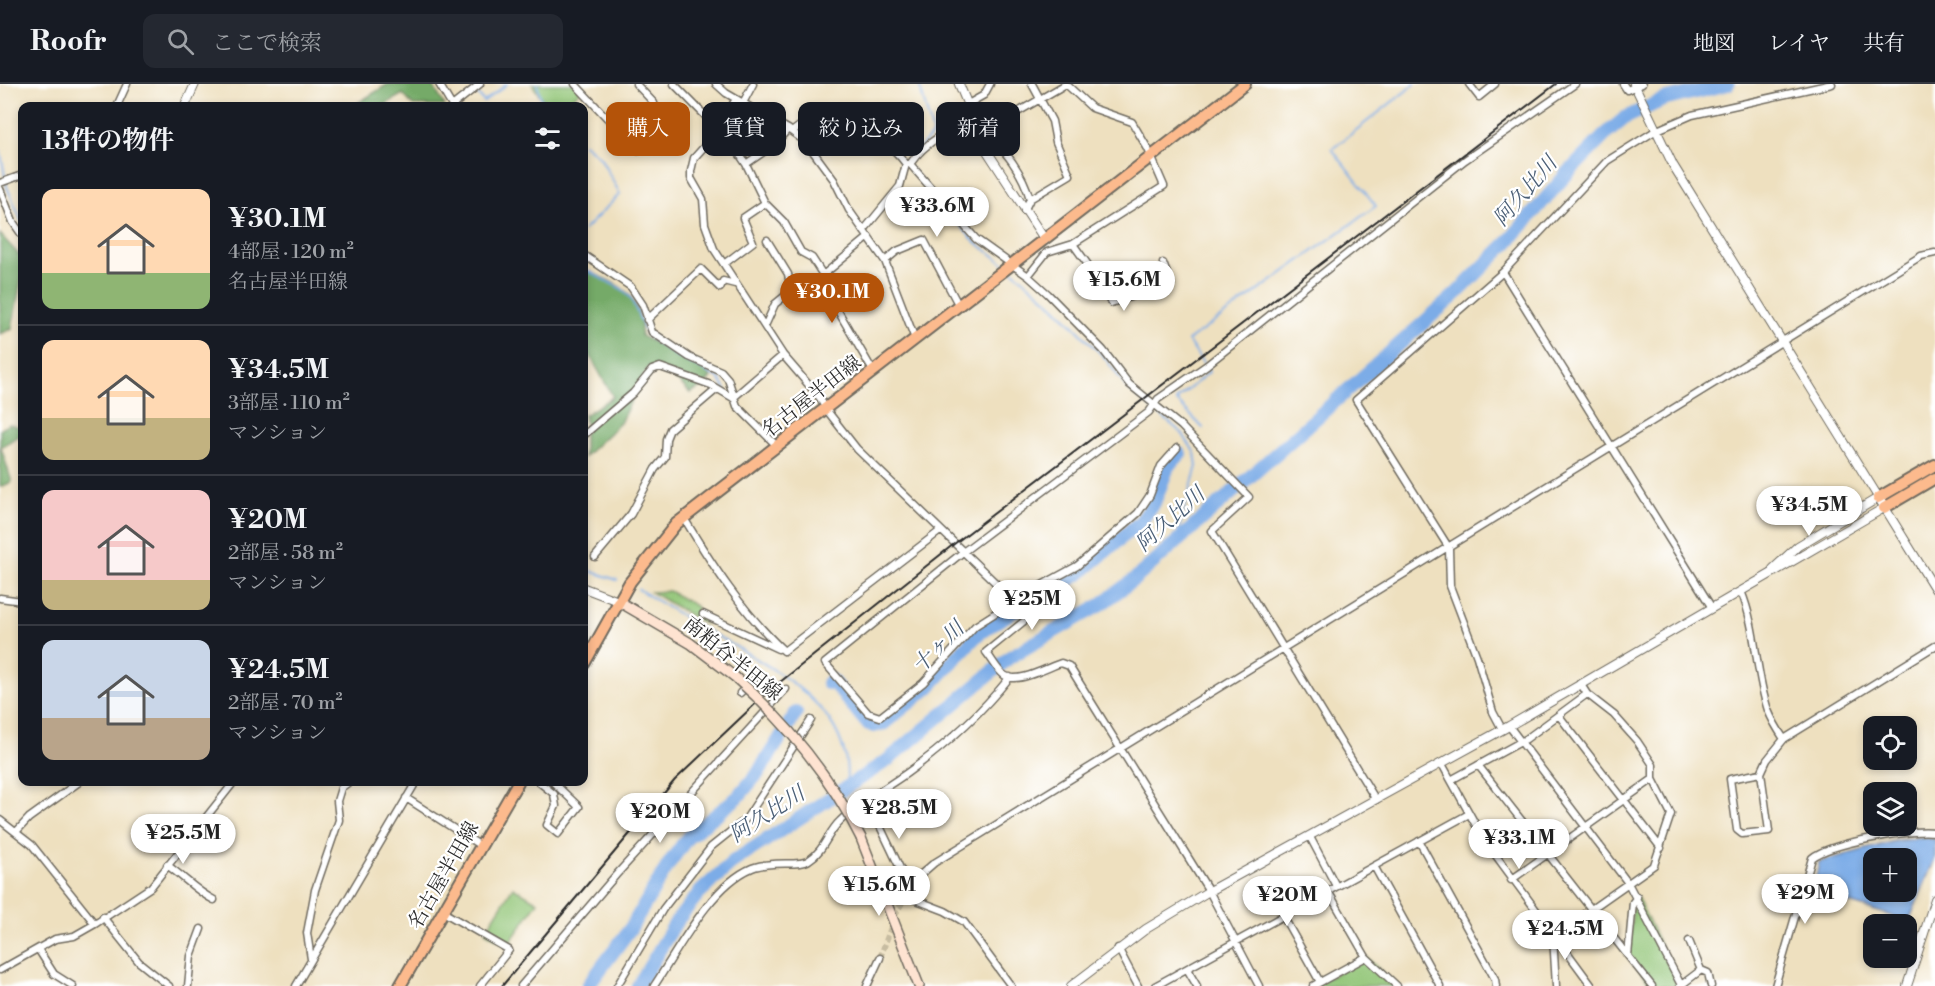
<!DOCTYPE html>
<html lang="ja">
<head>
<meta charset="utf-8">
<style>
  :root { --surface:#171b24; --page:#242831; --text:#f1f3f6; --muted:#9ea1a6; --line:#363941; --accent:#b45309 }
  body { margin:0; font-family:"Libre Bodoni","Noto Serif JP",serif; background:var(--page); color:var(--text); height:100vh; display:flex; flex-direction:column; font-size:22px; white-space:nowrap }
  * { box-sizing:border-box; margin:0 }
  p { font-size:20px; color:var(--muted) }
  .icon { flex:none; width:33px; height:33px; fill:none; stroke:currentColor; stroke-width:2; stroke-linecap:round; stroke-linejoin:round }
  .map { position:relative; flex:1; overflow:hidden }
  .drawer { position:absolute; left:18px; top:18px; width:570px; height:684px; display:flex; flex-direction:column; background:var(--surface); border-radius:12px; box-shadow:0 3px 9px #0003 }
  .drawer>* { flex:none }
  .banner { position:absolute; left:606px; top:18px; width:570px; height:54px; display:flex; gap:12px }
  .controls { position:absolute; left:1863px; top:632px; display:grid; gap:12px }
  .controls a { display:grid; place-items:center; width:54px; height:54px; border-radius:12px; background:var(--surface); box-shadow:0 3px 9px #0003; font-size:30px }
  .price { position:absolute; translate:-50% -51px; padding:0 14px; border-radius:21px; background:#fff; color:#222; font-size:20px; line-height:39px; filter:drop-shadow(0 2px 3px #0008) }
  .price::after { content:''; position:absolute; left:50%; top:36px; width:18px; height:14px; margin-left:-9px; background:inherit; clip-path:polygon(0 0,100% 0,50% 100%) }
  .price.active { background:var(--accent); color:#fff }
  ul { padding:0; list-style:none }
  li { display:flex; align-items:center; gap:18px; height:150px; padding:0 24px }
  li+li { border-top:2px solid var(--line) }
  li span { display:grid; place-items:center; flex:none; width:168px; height:120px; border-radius:12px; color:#555 }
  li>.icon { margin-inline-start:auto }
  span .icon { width:72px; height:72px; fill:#fffc; stroke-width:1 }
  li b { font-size:26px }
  h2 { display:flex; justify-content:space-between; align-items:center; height:72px; padding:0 24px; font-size:26px }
  .pill { padding:0 21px; border-radius:12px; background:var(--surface); box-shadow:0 3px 9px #0003; font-size:21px; line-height:54px }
  .pill.active { background:var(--accent); color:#fff }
  header { display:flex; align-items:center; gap:36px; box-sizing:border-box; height:84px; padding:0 30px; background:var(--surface); border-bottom:2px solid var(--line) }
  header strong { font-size:28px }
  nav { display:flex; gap:33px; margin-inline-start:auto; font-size:21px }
  .search { width:420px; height:54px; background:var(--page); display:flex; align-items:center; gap:15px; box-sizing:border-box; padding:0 21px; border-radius:12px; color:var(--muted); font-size:22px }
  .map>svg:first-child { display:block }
  .green { fill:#91c576; stroke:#5e7850; stroke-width:1.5 }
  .forest { fill:#74aa67; stroke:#506a49; stroke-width:1.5 }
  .water { fill:#7cace7; stroke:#546c89; stroke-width:1.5; fill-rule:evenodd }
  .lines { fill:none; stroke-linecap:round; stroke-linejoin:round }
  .stream { stroke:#7cace7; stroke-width:2 }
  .river { stroke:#7cace7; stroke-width:14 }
  .minor-tunnel { stroke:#c7bca1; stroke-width:6; stroke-dasharray:6 3; stroke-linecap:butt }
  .minor-casing { stroke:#6f6a5f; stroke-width:9 }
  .tertiary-casing { stroke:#6f6a5f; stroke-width:10 }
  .secondary-casing { stroke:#6f6a5f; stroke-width:12 }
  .primary-casing { stroke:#6f6a5f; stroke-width:14 }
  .minor { stroke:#fff; stroke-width:6 }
  .tertiary { stroke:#fff; stroke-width:8 }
  .secondary { stroke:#fee3d1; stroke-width:9 }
  .primary { stroke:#fcba8d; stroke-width:10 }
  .rail { stroke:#2b2b2b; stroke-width:2 }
  .secondary-bridge-casing { stroke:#6f6a5f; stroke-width:12; stroke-linecap:butt }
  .secondary-bridge { stroke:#fee3d1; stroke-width:9 }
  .labels { text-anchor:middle; stroke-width:4.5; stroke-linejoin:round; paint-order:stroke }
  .street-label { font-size:20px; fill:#2b2b2b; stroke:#fff }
  .water-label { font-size:21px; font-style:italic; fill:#4b5f76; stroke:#fff }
</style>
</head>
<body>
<header>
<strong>Roofr</strong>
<div class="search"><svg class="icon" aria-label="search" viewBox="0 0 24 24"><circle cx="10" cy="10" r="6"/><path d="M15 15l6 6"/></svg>ここで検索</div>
<nav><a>地図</a><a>レイヤ</a><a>共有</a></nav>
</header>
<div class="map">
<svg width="1935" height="902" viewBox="0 0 1935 902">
  <rect width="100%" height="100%" fill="#fff"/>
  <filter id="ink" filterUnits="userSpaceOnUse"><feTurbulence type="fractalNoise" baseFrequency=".0167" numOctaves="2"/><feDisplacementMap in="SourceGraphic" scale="12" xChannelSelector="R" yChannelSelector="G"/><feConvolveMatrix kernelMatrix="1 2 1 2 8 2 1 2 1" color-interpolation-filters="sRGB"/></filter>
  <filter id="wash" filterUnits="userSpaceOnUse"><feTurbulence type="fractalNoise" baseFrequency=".008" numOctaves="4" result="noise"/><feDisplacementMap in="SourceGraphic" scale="24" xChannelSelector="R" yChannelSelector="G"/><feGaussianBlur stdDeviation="1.35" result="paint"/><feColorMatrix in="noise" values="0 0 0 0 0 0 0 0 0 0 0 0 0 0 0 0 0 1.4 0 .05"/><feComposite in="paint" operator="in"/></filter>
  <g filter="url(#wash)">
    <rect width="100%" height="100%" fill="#eee0bf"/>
    <path class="green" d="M532,0H575L581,6L565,22H547Z
      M669,507L696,522L705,540L651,508Z
      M513,803L538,818L508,861L485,848Z
      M1637,813L1680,902H1652L1628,872L1633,818Z
      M1366,873L1397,902H1313Z"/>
    <path class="forest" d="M388,0H432L445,22H413L403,10L383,22H353Z
      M0,150L22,174V192L12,245L0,250Z
      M584,186C619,200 643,209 641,252L702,283L711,293L704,302L690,309L669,288L648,283L620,339L584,373V349L587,346L584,331L613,313L584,261Z
      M9,340L22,344V350L1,363L12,398L0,403V346Z"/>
    <path class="water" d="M1924,754L1935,755V774L1909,837L1813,808L1819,778L1899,756ZM1874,774H1906V807H1874Z"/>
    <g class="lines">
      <path class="stream" d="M469,0L484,18L507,0
        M537,0L543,22
        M584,60L600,73L620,110L584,146
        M0,65L7,103L22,138
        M908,77L933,50L919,0
        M909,83L975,158L1005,180
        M584,185L622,205L631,214L647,251L673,270L719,294L726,306
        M1012,186L1054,222L1105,274L1127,304L1182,349L1195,369L1197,382L1177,452L1178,458
        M1203,344L1176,316L1209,288L1188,257L1376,122L1332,65L1415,0
        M584,485L617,496
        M638,505C667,523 696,541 726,557C782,590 856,628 846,704"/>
      <path class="river" d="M828,599L831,596L867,639L874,642L883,640L928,604L977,551L992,540L1079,490L1141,437L1154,419L1168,383L1180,370
        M588,902L630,845L670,778L688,753L738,713L758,689L796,629
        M638,902L676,838L699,809L734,777L888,676L1010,573L1100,521L1136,494L1456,210L1508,158L1565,92L1606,50L1625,34L1663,16L1728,0"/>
    </g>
  </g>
  <g filter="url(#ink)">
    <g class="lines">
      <path class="minor-tunnel" d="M880,874L896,829L906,812"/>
      <g class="minor-casing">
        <path id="minor" d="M439,0L452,22
          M575,0L638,67L658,48L654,19L636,0
          M674,0L732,59L746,80
          M716,0L726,9L788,45L806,58L834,96L849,126L885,177L915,255
          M1469,0L1479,13L1495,0
          M1623,0L1627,6L1642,0
          M736,15L711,55L694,74L691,87V94L703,115L705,140L714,165L783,271L820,314L825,324L857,365L1004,507L1015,506L1025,515L1034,529L986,568C992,575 997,586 1004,591C1017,601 1048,583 1061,579L1069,582L1209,807L1259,902
          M743,19L753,0
          M968,20L984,11L990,0
          M117,22L127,0
          M452,22L480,0
          M788,45L775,60L746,80L765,119L784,138L801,168L812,174L823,191L869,153
          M793,47C827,17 884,50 906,80L900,102L864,146
          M980,50L1066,0L1092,24L1132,38L1148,65L1164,102L1073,160L1047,168L1028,192
          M982,55C1004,56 1025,96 1030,115
          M906,80H910L976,155L1028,192L1048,210L1103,266L1129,300L1181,342L1249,413L1212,447L1376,716
          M910,80C926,57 949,46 974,35
          M0,99L22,91
          M0,105L13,138L22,151
          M1024,127L1030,115L1070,91L1056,58L1052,37L1032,0
          M1073,160L1104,203L1111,219L1171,200L1163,179
          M584,171L631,203L643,221L652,248L689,273L721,287L728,295L737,322L777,362
          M885,177L897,167L924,156L959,222
          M724,180L753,158L743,134L765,119
          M1503,188L1712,524
          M823,191L820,196L873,287
          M791,207L800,208L820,196
          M647,236L701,185L720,204L723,197L735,200
          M765,242L775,220L791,207L788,190L767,156
          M733,314L783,271
          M584,351L633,309L652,286L660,283L711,301L733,314
          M1177,364L1161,382L1150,411L1138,429L1077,482L1022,512L975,542L923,599L880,633L868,629L825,579L963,468L1149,328L1158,315L1207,281L1465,76L1575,0
          M684,434C712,481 743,529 784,567L940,447
          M595,473L631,430L655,385L665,373L666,355L670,345L717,305
          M1741,507C1757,546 1755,587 1768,626C1772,636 1778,646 1784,655
          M0,514L22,517
          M703,530L778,565
          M740,609L754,596
          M1560,633L1661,764
          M1509,642L1628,799L1681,901
          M1502,645L1493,628L1477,573L1450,502L1449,464L1356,316L1503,188L1607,77L1655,47L1692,31L1832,0
          M1442,680L1483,754L1592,902
          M1478,681L1628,872
          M1761,689L1769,747L1742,750L1737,746L1730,695L1761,689L1767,676L1784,655L1935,562
          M1451,696L1526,655L1587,610L1580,599
          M539,698L554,710L556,722L547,741L558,750L579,723L553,698
          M406,714L481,762
          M868,717L909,803
          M0,736L32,761L95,840
          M16,748L29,734L79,698
          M1310,753L1336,802
          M1419,757L1495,895L1496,902
          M167,781C184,793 196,807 214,816
          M1374,782L1440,902
          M1511,796L1653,695
          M1328,807L1366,873L1397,902
          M1637,813L1633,818L1628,872L1652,902
          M443,828L509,866L480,902
          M1283,832L1320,898
          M103,833L139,878L169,902
          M1689,857L1701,886
          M1118,864L1138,902
          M38,865L54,890L73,902
          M311,875L307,849L315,806L339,736L337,717L341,704L349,698
          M1187,885L1197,902
          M0,886L55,855L74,852L95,840L151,803L234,698
          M188,902L191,872L201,845
          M296,902L416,698
          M521,902L616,791L786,605
          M617,902L663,825L711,763L746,735L811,636
          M654,902C678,866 711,801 752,784C771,776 800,783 809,776C824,767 828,748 840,737C854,722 889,702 907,689C945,662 981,629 1010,593
          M867,902L880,874
          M1011,902L964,838L945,827L906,812L911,799L934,779L1921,172L1935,169
          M1155,902L1469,730
          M1313,902L1366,873
          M1556,902L1553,852L1654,781L1671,730L1653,695V681L1637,657L1614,631L1587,610
          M1680,902L1701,886L1708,889L1711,902
          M1775,902L1812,774C1830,759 1911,745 1935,748"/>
      </g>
      <g class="tertiary-casing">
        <path id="tertiary" d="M959,0L987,67L1045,156
          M1634,0L1673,81L1935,505
          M185,22L195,0
          M1773,485L1798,462L1878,414
          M584,504L618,517
          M1071,902L1146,845L1209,807L1509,642L1884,424
          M1907,902L1935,815"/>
      </g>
      <g class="secondary-casing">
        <path id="secondary" d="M618,517L690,559L735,593
          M861,754L919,902"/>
      </g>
      <g class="primary-casing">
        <path id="primary" d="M1878,414L1935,381
          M1884,424L1935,394
          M584,580L630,498L676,440L1245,0
          M400,902L518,698"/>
      </g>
      <use href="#minor" class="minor"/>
      <use href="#tertiary" class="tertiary"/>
      <use href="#secondary" class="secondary"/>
      <use href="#primary" class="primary"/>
      <path class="rail" d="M502,902L675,696L770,606L954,460L1556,0"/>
      <g class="secondary-bridge-casing">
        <path id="secondary-bridge" d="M735,593C787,639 830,691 861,754"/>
      </g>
      <use href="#secondary-bridge" class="secondary-bridge"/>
    </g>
  </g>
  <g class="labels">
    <g class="street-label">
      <text transform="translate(811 312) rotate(-38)" y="7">名古屋半田線</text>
      <text transform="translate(733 574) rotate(39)" y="7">南粕谷半田線</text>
      <text transform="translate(443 791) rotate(-60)" y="7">名古屋半田線</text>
    </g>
    <g class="water-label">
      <text transform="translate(1525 107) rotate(-49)" y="7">阿久比川</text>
      <text transform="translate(1170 435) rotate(-42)" y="7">阿久比川</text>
      <text transform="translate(938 563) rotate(-45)" y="7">十ヶ川</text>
      <text transform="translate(767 730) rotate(-33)" y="7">阿久比川</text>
    </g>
  </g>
</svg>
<div class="controls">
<a><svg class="icon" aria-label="locate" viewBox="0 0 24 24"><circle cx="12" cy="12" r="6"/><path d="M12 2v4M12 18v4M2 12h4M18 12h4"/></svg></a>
<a><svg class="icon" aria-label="layers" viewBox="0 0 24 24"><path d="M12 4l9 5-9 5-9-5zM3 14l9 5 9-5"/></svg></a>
<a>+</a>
<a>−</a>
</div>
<b class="price" style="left:937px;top:154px">¥33.6M</b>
<b class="price" style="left:1124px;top:228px">¥15.6M</b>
<b class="price active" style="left:832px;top:240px">¥30.1M</b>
<b class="price" style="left:1809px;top:453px">¥34.5M</b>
<b class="price" style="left:1032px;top:547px">¥25M</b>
<b class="price" style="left:899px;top:756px">¥28.5M</b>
<b class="price" style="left:660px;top:760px">¥20M</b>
<b class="price" style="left:183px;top:781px">¥25.5M</b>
<b class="price" style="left:1519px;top:786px">¥33.1M</b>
<b class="price" style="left:879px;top:833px">¥15.6M</b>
<b class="price" style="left:1805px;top:841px">¥29M</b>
<b class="price" style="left:1287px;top:843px">¥20M</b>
<b class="price" style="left:1565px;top:877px">¥24.5M</b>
<div class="banner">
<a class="pill active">購入</a>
<a class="pill">賃貸</a>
<a class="pill">絞り込み</a>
<a class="pill">新着</a>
</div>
<section class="drawer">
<h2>13件の物件<svg class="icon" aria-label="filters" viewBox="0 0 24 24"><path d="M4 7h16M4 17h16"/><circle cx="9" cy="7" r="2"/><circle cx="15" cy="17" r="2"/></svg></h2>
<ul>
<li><span style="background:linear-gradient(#ffd9b3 70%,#8fb573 0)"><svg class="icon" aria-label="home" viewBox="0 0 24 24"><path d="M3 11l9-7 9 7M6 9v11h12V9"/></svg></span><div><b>¥30.1M</b><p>4部屋 · 120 m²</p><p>名古屋半田線</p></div></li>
<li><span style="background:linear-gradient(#ffd9b3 65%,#c2b280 0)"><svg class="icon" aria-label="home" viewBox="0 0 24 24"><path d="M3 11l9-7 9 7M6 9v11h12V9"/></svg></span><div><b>¥34.5M</b><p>3部屋 · 110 m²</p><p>マンション</p></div></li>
<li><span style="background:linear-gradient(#f6c9c9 75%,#c2b280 0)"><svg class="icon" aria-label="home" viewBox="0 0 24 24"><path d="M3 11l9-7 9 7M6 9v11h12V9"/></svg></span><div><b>¥20M</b><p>2部屋 · 58 m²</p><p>マンション</p></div></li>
<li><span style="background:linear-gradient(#c9d6e8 65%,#b9a48a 0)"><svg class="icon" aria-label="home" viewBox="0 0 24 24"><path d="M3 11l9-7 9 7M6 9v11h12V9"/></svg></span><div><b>¥24.5M</b><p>2部屋 · 70 m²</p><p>マンション</p></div></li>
</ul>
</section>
</div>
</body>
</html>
